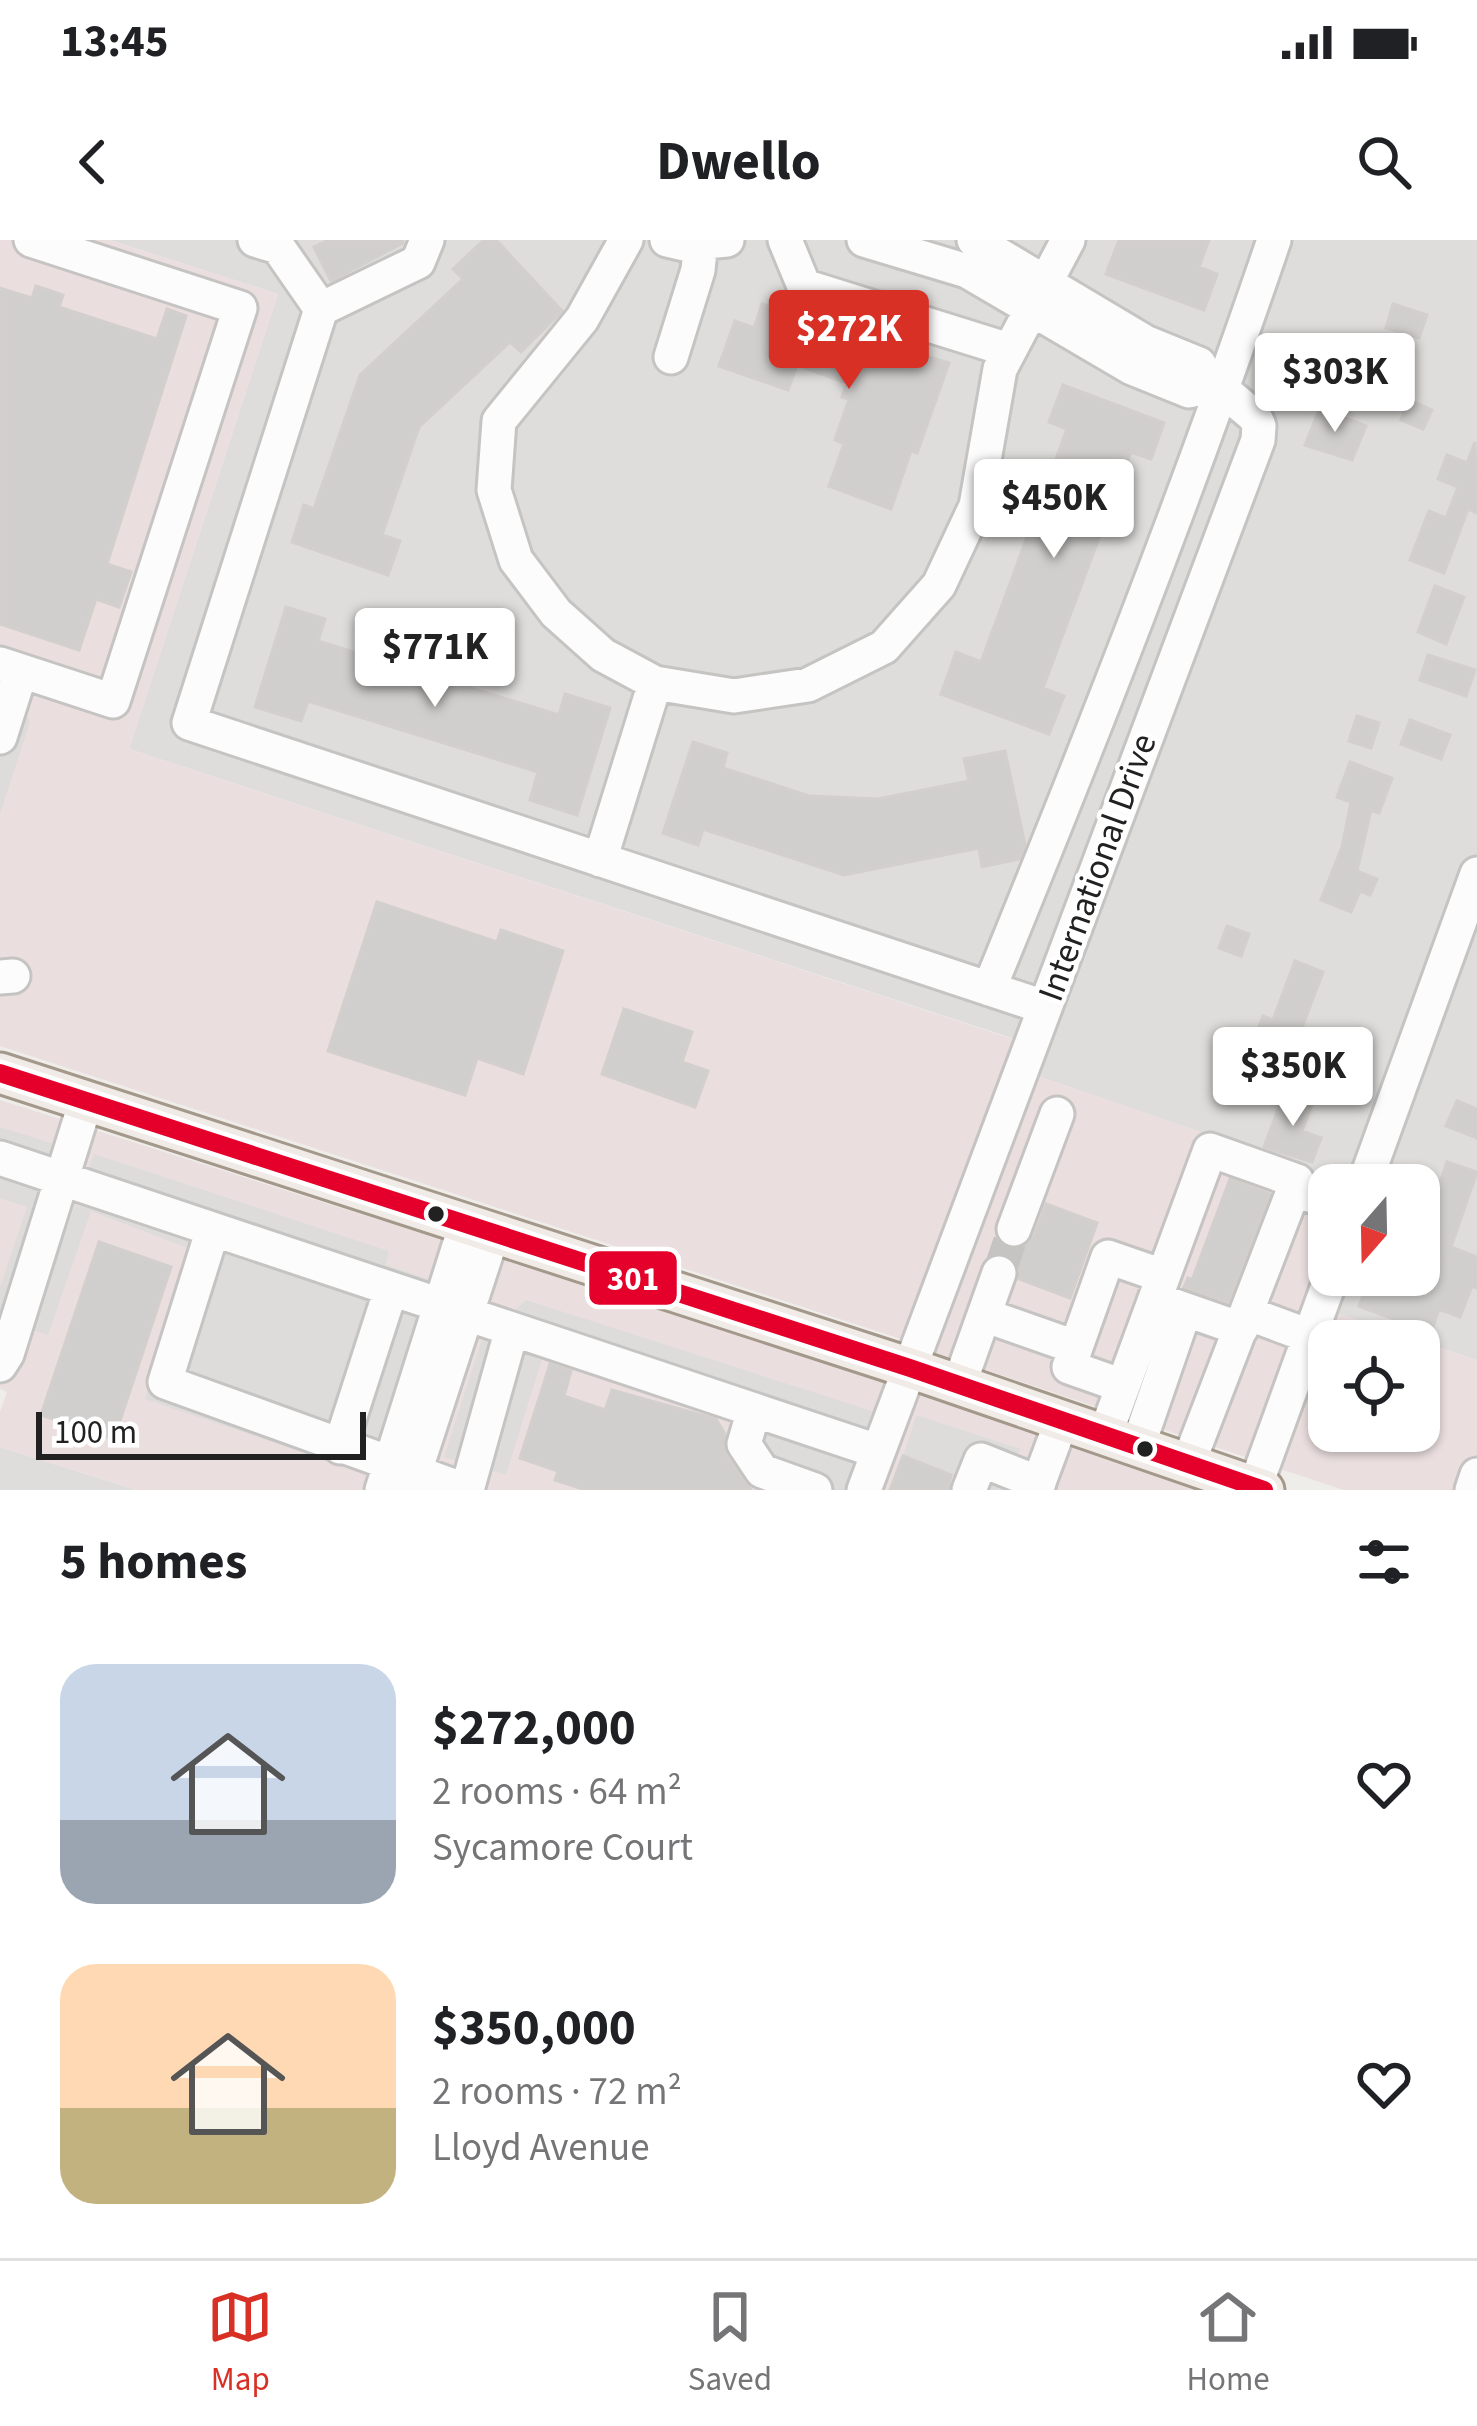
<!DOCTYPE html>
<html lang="en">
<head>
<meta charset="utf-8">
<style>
  :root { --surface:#fff; --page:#f6f6f6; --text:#202124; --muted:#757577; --line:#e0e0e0; --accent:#d93025 }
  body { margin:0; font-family:"Source Sans 3",sans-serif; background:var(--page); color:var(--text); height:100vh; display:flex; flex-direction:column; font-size:45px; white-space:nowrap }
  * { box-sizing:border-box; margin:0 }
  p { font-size:39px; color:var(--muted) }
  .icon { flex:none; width:66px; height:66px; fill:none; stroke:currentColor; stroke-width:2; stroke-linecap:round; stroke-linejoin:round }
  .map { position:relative; height:1250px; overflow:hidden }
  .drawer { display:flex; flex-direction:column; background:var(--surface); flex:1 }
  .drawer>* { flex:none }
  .needle { width:78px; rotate:200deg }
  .fabs { position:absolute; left:1308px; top:924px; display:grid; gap:24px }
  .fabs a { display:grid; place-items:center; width:132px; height:132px; border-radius:24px; background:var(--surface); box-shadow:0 3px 9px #0004; font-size:60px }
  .scale { position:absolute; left:36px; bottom:30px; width:330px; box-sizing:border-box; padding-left:12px; border:6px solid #212121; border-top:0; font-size:33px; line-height:42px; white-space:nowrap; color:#212121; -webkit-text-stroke:9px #fff; paint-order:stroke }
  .price { position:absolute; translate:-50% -102px; padding:0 27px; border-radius:12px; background:#fff; color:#222; font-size:39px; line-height:78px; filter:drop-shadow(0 3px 6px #0008) }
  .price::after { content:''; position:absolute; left:50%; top:72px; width:36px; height:27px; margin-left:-18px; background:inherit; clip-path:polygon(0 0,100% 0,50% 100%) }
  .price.selected { background:var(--accent); color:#fff }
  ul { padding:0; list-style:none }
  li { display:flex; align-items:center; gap:36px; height:300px; padding:0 60px }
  li span { display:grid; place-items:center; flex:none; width:336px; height:240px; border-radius:36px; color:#555 }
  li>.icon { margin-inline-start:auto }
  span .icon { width:144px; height:144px; fill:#fffc; stroke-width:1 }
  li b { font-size:51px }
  h2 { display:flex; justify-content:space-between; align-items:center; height:144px; padding:0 60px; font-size:51px }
  .status { display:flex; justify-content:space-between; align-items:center; height:84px; padding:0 60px; background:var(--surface); direction:ltr }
  .status svg { height:33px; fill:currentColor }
  header { display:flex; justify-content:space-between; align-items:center; height:156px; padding:0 60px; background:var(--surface); font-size:54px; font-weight:700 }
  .tab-bar { display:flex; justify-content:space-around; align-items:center; height:168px; border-top:3px solid var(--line); background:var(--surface); font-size:33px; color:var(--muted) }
  .tab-bar a { display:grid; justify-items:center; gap:6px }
  .tab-bar .selected { color:var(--accent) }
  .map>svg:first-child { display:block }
  .residential { fill:#dedddb }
  .commercial { fill:#eadfde; fill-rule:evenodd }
  .religious { fill:#dddcdb }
  .building { fill:#d1cfcd; stroke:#d2cfcc; stroke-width:3 }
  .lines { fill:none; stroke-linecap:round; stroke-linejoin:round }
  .minor-tunnel { stroke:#c6c4c2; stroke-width:33; stroke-dasharray:33 16; stroke-linecap:butt }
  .minor-casing { stroke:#c5c4c2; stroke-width:39 }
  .major-casing { stroke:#a3988a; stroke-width:45 }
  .minor { stroke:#fdfcfc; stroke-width:33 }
  .major { stroke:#f0ebe7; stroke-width:39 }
  .bus-1-casing { stroke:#fff; stroke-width:27 }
  .bus-1 { stroke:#e4002b; stroke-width:18 }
  .bus-dot { fill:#212121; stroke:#fff; stroke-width:4.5 }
  .labels { text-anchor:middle; stroke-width:9; stroke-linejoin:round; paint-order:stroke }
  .street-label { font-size:36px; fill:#212121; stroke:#fff }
  .line-badge { stroke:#fff; stroke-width:4.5 }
  .badge-label { font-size:33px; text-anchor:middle; font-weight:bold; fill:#fff }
</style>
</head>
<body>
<div class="status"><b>13:45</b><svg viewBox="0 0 49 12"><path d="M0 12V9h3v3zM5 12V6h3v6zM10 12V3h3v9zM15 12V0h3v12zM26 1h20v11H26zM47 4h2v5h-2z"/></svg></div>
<header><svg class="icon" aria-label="back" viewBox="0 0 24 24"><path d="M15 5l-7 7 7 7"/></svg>Dwello<svg class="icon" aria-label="search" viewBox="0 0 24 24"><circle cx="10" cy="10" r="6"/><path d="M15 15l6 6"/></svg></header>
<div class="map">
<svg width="1477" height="1250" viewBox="0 0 1477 1250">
  <rect width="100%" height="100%" fill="#efedea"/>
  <path class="residential" d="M110,0H1477V1120L1311,1065L1329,1014V1035H1419V945H1354L1029,833L1021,801L129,509L278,54Z
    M0,1207L136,1250H0Z"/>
  <path class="commercial" d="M0,0H110L278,54L129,509L1022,802L904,1100L0,806Z
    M1029,833L1354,944L1329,945V1014L1311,1064L1477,1120V1250H1343L924,1109ZM1329,1101H1419V1191H1329Z
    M0,860L919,1151L1200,1245L1198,1250H136L0,1207V1172L7,1152L0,1149Z"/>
  <path class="religious" d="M0,452L18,458L30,482L0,574Z
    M0,887L63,907L0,1099V1047L27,967L0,958Z
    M94,914L389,1011L386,1025L428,1039L370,1235L145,1159L190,1009L91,971L48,1095L29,1089Z
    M526,1060L897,1179L883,1250H761L749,1246L730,1212L738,1186L733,1172L543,1116L506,1235L444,1217L481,1102Z
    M916,1175L1020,1209L1005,1250H958L951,1235L903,1217Z"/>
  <path class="building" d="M329,0H402L403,3L331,41L314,7Z
    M484,0H496L562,71L521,112L510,102L419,187L382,295L400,301L388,335L292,302L304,265L314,269L360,135L463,39L453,29Z
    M1119,0H1209L1199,27L1217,34L1204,70L1106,34Z
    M36,46L63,55L59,67L157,99L167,69L186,76L107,324L131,332L119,367L96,359L79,410L0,384V48L32,58Z
    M762,64L834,90L837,83L860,92L858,95L949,123L917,213L911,211L891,269L829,246L844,204L835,200L849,159L842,157L847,143L797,125L788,150L719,126L735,81L754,88Z
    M1393,64L1427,75L1419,98L1386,88Z
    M1063,145L1164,183L1151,219L1131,212L1043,448L1064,456L1049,494L941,454L956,412L981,422L1067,189L1049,182Z
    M1409,160L1432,170L1423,189L1401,180Z
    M1320,168L1366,186L1352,220L1305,205Z
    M1475,202L1477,273L1468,269L1444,333L1410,320L1429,271L1446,278L1458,247L1438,239L1447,215L1467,223Z
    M1435,346L1464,357L1446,404L1418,392Z
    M286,367L325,379L318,401L559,475L565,454L610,468L577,575L530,560L538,532L308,461L301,481L255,467Z
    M1428,415L1475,430L1466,456L1420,440Z
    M1357,476L1379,483L1371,508L1349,501Z
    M1410,480L1450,495L1441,519L1401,504Z
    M693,502L727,513L723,528L809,556L878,559L969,541L964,519L1005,511L1025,605L1019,619L982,627L979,608L844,635L703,589L698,605L663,593Z
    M1350,522L1392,538L1379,573L1371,570L1357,631L1377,639L1370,655L1360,651L1351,672L1321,660L1342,607L1351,562L1337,557Z
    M377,662L497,702L501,690L563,711L523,834L477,818L465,855L328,811Z
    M1227,686L1249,694L1241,716L1219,708Z
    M1295,721L1323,732L1301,790L1315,796L1306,820L1286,813L1278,834L1246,822L1263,776L1273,780Z
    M624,769L692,792L682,822L708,831L695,867L602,834Z
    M1285,851L1313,862L1302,891L1321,898L1312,922L1264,907Z
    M1457,861L1477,869V898L1446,886Z
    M1447,922L1477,932L1451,1007L1477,1017V1048L1472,1046L1460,1077L1439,1069L1431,1093L1359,1066L1370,1037L1427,1058L1441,1020L1419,1012V1007Z
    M1230,939L1270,954L1228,1062L1184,1047L1188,1038L1192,1040Z
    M1046,964L1097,983L1070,1058L1019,1039L1016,1020L1020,1009L1034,996Z
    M99,1002L171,1027L114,1199L41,1175Z
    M550,1124L571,1131L564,1156L605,1170L612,1150L716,1179L725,1194L726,1215L751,1250H586L555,1240L558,1231L520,1218Z
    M903,1216L951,1235L948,1250H890Z"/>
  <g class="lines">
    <path class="minor-tunnel" d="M999,1033L1014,989"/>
    <g class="minor-casing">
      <path id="minor" d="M255,0L278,7L321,69
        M427,0L418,22L321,69L189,483L1044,767
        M626,0L582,79L499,181L494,250L516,320L556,373L603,415L655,443L734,456L808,445L884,407L939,345L976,266L1000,129L1068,0
        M667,0L684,4L727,0
        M785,0L804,46L1009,110
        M974,0L1145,102L1199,124L1211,146
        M671,117L698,30L701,0
        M0,424L113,461L240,68L31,0
        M0,497L21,431
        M600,620L655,443
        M0,737L13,736
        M989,749C1090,502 1188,253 1274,0
        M0,918L877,1211
        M1364,945L1477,634
        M1293,949L1329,962
        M1014,989L1057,874
        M212,992L165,1142L465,1250
        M1247,1073L1309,1096
        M984,1075L1075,1107
        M0,1125L7,1114L86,861
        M959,1145L999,1033
        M1123,1146L1069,1127L1108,1017L1163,1036
        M754,1170L744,1204L762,1231L815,1250
        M1105,1195L1155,1059
        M1138,1206L1185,1070
        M340,1207L391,1049
        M1188,1224L1297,941L1210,910L1155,1059L1241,1089
        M1255,1247L1332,1035
        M382,1250L466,984
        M409,1250L493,993
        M467,1250L512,1089
        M864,1250L1258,200L1259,186L1255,177L1223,150L1211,146L1189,151L1132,128L967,31L864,0
        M969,1250L981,1220L1039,1243
        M1036,1250L1062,1180
        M1472,1250L1477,1235"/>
    </g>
    <g class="major-casing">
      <path id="major" d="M0,833L910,1128L1264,1250"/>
    </g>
    <use href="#minor" class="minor"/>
    <use href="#major" class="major"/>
    <g class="bus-1-casing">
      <path id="bus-1" d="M0,833L910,1128L1264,1250"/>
    </g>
    <use href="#bus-1" class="bus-1"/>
  </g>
  <g class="bus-dot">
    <circle cx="436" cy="974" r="10"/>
    <circle cx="1145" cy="1209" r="10"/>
  </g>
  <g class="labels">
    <g class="street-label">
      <text transform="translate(1096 627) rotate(-70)" y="13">International Drive</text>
    </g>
  </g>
  <rect class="line-badge" x="587" y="1009" width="92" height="58" rx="12" fill="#e4002b"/>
  <g class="badge-label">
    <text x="633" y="1050">301</text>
  </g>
</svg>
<div class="fabs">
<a><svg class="needle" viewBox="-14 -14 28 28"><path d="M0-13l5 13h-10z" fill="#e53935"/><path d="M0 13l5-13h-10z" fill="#757577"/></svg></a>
<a><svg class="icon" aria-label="locate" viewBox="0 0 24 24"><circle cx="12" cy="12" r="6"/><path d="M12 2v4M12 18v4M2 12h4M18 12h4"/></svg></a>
</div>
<div class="scale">100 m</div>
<b class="price selected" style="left:849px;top:152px">$272K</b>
<b class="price" style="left:1335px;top:195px">$303K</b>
<b class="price" style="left:1054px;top:321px">$450K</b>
<b class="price" style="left:435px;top:470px">$771K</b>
<b class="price" style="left:1293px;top:889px">$350K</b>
</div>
<section class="drawer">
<h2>5 homes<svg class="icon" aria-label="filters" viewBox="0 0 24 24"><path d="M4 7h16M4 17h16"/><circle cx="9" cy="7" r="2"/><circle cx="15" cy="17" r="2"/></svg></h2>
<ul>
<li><span style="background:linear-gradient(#c9d6e8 65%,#9aa5b1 0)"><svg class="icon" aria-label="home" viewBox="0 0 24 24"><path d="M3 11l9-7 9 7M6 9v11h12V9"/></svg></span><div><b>$272,000</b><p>2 rooms · 64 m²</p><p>Sycamore Court</p></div><svg class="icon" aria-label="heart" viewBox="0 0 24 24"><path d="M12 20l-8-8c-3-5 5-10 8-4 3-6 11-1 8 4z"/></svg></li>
<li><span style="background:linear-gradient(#ffd9b3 60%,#c2b280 0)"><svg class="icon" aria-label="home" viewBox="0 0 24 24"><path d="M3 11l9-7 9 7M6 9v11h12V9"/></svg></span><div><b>$350,000</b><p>2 rooms · 72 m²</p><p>Lloyd Avenue</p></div><svg class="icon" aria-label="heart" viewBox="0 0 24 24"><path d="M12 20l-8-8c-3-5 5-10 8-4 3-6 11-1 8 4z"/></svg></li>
</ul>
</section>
<nav class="tab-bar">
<a class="selected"><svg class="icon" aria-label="map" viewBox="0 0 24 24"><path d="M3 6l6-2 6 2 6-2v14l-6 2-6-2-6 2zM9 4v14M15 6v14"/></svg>Map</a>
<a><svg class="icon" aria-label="saved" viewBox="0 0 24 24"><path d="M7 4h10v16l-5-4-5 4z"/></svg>Saved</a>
<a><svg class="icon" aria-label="home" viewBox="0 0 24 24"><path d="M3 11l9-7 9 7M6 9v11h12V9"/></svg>Home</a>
</nav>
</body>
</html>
